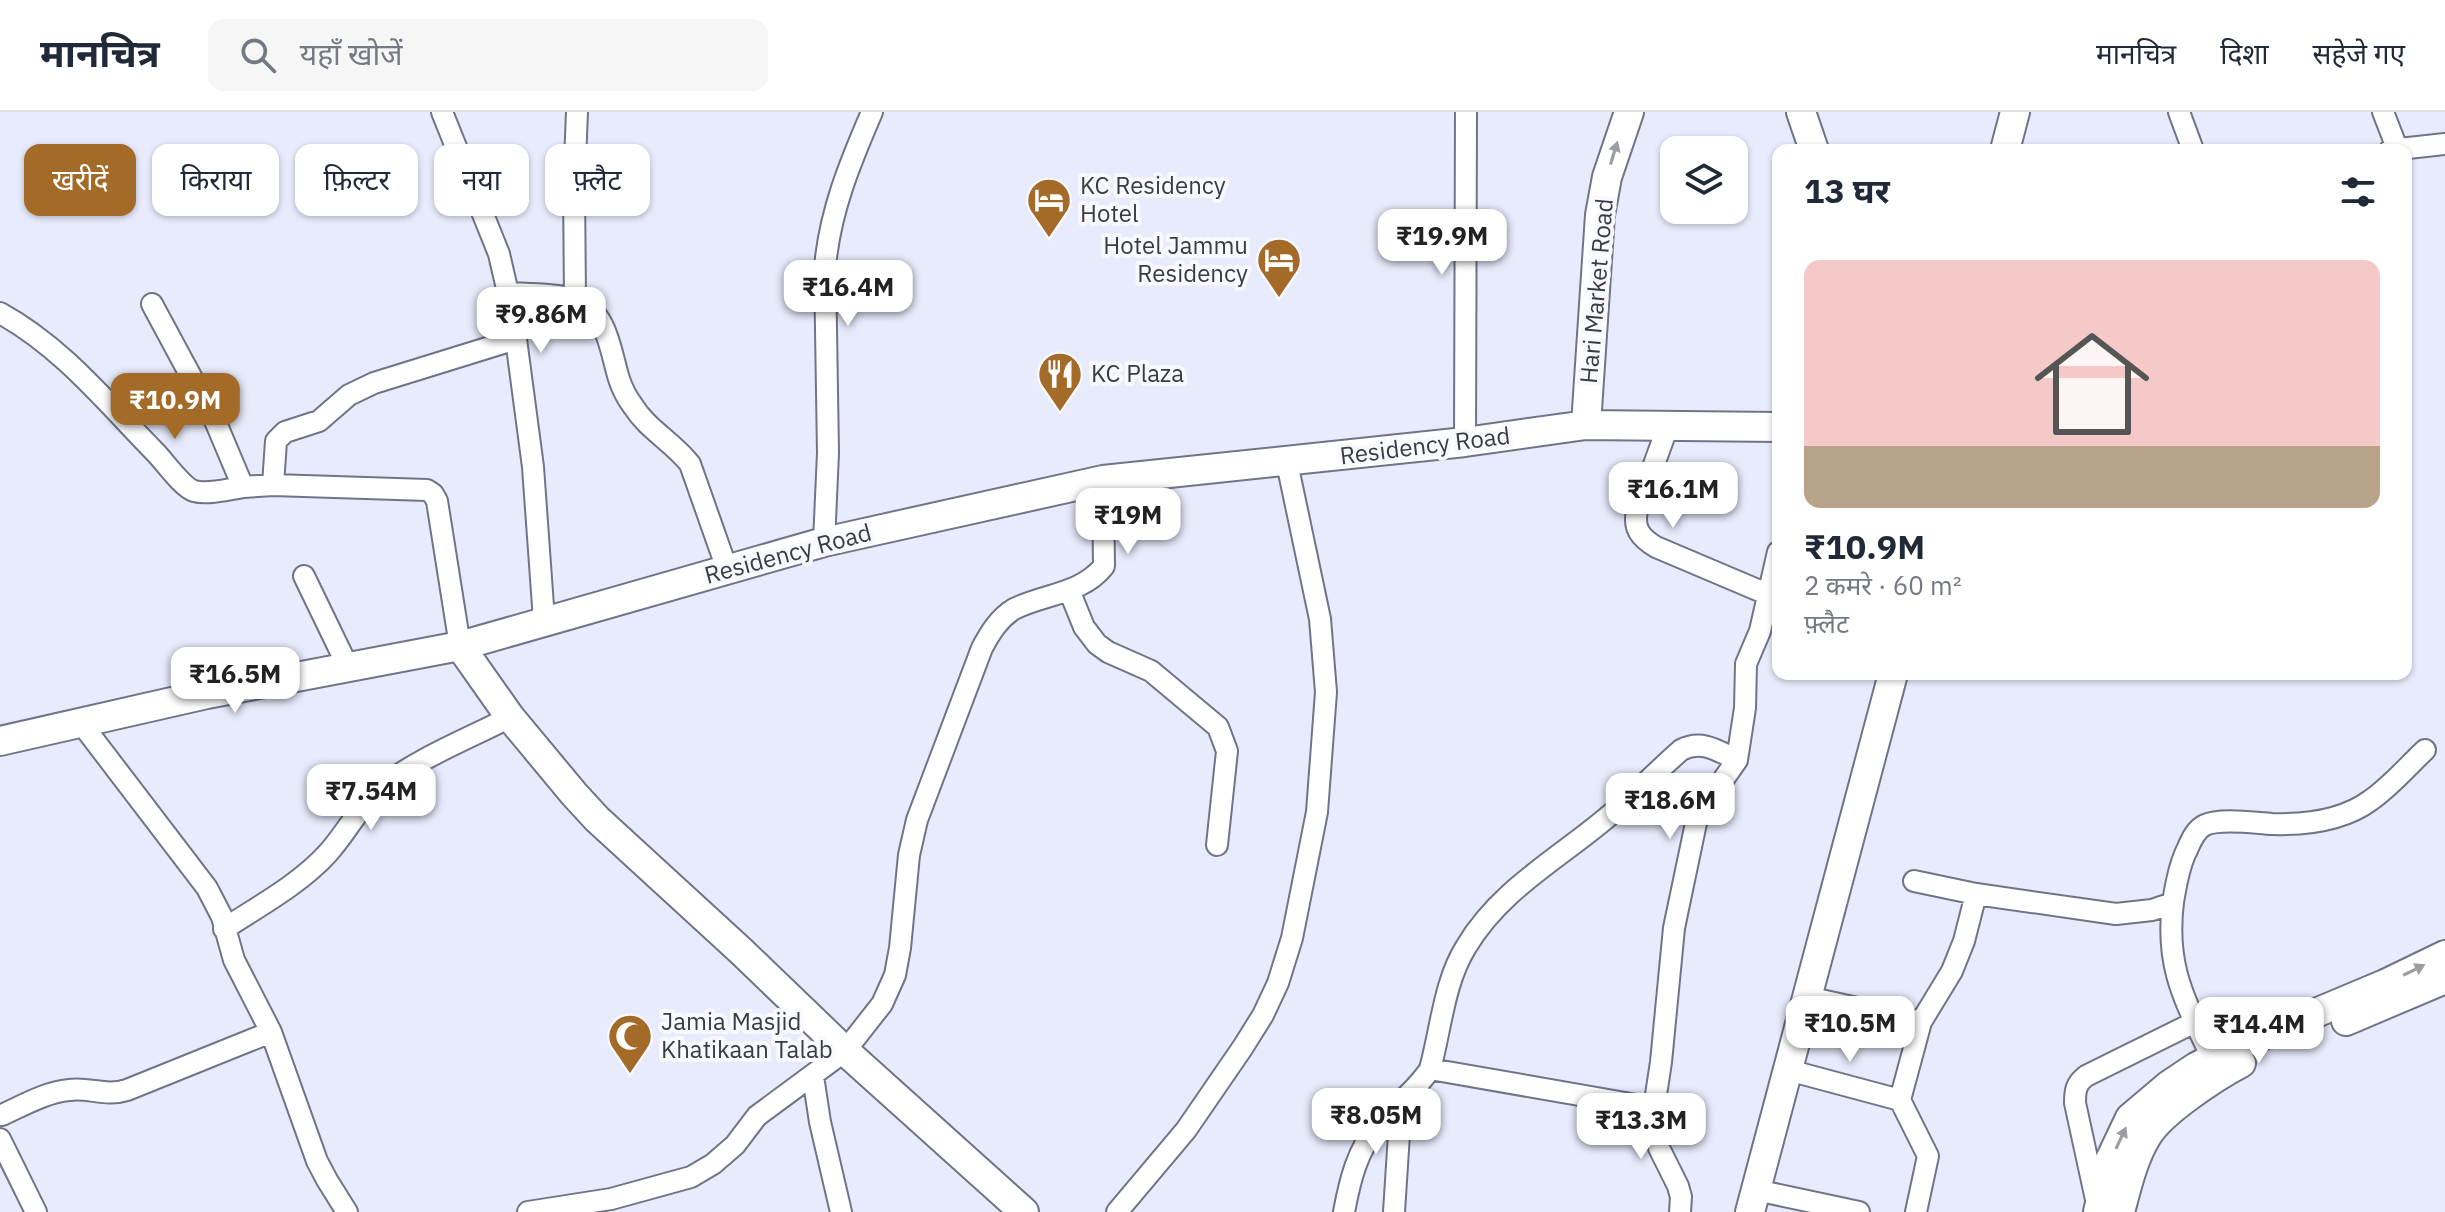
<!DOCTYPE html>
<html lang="hi">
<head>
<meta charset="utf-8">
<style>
  :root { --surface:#fff; --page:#f6f6f7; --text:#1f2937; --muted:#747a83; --line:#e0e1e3; --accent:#a36a28 }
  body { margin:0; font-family:"IBM Plex Sans","Noto Sans Devanagari",sans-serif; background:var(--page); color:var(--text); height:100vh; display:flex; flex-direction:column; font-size:30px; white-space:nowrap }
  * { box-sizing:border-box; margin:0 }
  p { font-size:26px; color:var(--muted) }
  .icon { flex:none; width:44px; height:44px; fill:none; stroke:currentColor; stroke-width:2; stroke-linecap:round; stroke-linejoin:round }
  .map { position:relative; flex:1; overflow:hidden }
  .side { position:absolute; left:1772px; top:32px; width:640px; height:536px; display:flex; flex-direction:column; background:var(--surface); border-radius:16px; box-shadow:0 2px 6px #0004 }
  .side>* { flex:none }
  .hud { position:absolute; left:24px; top:32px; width:760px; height:72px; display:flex; gap:16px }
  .controls { position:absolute; left:1660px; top:24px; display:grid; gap:16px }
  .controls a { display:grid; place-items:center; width:88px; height:88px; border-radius:16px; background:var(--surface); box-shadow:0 2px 6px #0004; font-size:40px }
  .price { position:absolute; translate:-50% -68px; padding:0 18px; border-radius:16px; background:#fff; color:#222; font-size:26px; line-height:52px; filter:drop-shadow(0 2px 4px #0008) }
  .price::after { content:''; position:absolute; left:50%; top:48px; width:24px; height:18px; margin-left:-12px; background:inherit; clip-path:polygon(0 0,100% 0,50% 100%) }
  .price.on { background:var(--accent); color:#fff }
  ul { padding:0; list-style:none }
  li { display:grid; align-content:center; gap:16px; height:424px; padding:0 32px }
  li+li { border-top:2px solid var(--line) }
  li span { display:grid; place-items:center; height:248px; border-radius:16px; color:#555 }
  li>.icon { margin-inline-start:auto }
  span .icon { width:144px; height:144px; fill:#fffc; stroke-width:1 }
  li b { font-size:34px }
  h2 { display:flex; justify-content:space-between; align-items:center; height:96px; padding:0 32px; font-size:34px }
  .pill { padding:0 28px; border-radius:16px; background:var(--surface); box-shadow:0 2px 6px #0004; font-size:28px; line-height:72px }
  .pill.on { background:var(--accent); color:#fff }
  header { display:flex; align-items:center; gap:48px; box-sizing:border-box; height:112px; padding:0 40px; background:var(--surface); border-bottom:2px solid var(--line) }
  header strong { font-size:38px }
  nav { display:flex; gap:44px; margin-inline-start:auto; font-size:28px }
  .search { width:560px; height:72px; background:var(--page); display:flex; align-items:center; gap:20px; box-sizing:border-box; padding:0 28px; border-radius:16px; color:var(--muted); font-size:30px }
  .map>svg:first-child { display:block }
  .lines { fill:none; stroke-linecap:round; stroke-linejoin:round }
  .street-casing { stroke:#707486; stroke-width:24 }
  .secondary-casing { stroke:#707486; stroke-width:32 }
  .street { stroke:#fff; stroke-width:20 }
  .secondary { stroke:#fff; stroke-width:28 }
  .oneway { fill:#9c9ea2 }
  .labels { text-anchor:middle; stroke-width:8; stroke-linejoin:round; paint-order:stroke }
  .poi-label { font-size:24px; fill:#3a3c44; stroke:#f8f9fe; text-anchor:start }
  .street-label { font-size:24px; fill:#3a3c44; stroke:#f8f9fe }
</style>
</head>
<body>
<header>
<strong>मानचित्र</strong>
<div class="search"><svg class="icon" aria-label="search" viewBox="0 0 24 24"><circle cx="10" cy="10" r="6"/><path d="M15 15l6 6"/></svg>यहाँ खोजें</div>
<nav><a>मानचित्र</a><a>दिशा</a><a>सहेजे गए</a></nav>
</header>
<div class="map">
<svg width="2445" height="1100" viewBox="0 0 2445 1100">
  <rect width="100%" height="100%" fill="#e8ebfc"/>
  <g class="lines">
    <g class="street-casing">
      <path id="street" d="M442,0L499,142L508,181L516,227L533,355L544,508
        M2179,0L2193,38
        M2383,0L2397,36
        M2390,38L2445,32
        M508,181C525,182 561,182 576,188C608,201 610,238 619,267C622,276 627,286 633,294C648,318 673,330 690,352L727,457
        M575,187L574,73L577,0
        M0,201C62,235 106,290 155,340C165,350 182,375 194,379C207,383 229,377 243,375L216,311L152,192
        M1668,314L1637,399C1633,417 1641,426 1656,435L1767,482
        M1465,330L1466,0
        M273,373L276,329L285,320L319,309L349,283L374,271L516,227
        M243,375L273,373L427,378L433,382L437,389L460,534
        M824,430L828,341L825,155C830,99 850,51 872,0
        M304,464L348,555
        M1069,478L1084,515L1097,532L1108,540L1151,559L1218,615L1227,639L1217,733
        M81,611L207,776L222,805L234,848L271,920L317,1049L327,1068L347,1100
        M1914,769L1976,782L2116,802L2152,798L2173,791
        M224,817C259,794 300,772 328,741C347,720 359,694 382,675C416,647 470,626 510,605
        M1807,885L1921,910
        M2212,946C2185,888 2165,856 2173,790C2176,773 2178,758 2185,742C2190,732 2194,718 2205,713C2221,706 2254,711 2272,712C2305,713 2344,708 2371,688C2391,674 2408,654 2425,638
        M1430,957L1654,996
        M1788,958L1900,988
        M813,964L820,1010L841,1100
        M2,1003C22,994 46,980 69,978C90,975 105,985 127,978L271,920
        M0,1027L36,1100
        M1756,1078L1859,1100
        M2097,1092L2075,991C2075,978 2076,972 2086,964L2195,910
        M528,1100L611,1087L691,1065L713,1052L735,1033L757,1004L845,939L882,892L895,863L900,836L909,743L917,708L982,536C990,521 999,506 1014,497C1044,482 1082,482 1104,454L1103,368
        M1117,1100L1186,1018L1243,935L1263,903L1278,871L1292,826L1317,700L1326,580L1320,507L1287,351
        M1344,1100C1350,1068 1357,1039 1378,1013C1395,993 1416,979 1430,957C1441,917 1444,870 1466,835C1499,779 1556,748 1604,708C1631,686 1655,661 1681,638C1702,627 1718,639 1737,648
        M1394,1100L1401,991
        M1680,1100L1681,1085L1678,1074L1659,1036L1654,996L1661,950L1674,816L1696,711L1702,698L1737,648L1745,596L1746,552L1760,519L1778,440
        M1916,1100L1928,1044L1900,988L1921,910L1952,859L1964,829L1976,782"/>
    </g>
    <g class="secondary-casing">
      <path id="secondary" d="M1801,0L1814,38
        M2005,38L2015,0
        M1586,313L1600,103L1607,65L1629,0
        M460,534L510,605L574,682L597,707L741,839L845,939L1024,1100
        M0,629L207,582L460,534L824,430L1103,368L1465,330L1586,313L1778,315
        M2346,909L2445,867
        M1750,1100L1893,562
        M2098,1100L2109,1050L2130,1006L2169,973L2196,955L2230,937L2385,872L2445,843
        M2120,1100C2127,1074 2133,1047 2147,1024C2161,1000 2216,964 2241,951"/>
    </g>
    <use href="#street" class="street"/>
    <use href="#secondary" class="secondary"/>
  </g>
  <defs><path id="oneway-solid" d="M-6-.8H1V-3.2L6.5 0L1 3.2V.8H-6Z" transform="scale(2)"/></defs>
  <g class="oneway">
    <use href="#oneway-solid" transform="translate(1614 41) rotate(-73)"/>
    <use href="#oneway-solid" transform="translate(2414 858) rotate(-26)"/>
    <use href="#oneway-solid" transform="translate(2121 1026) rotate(-65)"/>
  </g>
  <defs>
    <g id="hotel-pin" transform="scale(2.3)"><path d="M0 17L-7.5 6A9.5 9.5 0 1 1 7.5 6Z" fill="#a36a28" stroke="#f8f9fe"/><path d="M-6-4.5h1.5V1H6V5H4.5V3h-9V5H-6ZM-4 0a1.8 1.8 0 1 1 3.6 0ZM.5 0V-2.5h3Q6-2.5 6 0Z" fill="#fff"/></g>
    <g id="restaurant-pin" transform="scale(2.3)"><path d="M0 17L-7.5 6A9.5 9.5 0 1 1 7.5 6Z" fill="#a36a28" stroke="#f8f9fe"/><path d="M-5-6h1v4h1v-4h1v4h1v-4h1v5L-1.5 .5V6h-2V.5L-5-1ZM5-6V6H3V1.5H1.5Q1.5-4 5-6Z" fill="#fff"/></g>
    <g id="mosque-pin" transform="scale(2.3)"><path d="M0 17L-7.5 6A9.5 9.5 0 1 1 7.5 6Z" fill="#a36a28" stroke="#f8f9fe"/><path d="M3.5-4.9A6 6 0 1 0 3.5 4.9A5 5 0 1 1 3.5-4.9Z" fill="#fff"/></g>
  </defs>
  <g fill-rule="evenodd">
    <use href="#hotel-pin" x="1049" y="88"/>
    <use href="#hotel-pin" x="1279" y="148"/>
    <use href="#restaurant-pin" x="1060" y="262"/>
    <use href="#mosque-pin" x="630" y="924"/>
  </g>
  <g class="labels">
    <g class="poi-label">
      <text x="1080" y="82">KC Residency<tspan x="1080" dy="28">Hotel</tspan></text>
      <text x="1248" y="142" text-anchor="end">Hotel Jammu<tspan x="1248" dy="28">Residency</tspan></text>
      <text x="1091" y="270">KC Plaza</text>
      <text x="661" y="918">Jamia Masjid<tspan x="661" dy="28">Khatikaan Talab</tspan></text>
    </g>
    <g class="street-label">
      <text transform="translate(1597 179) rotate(-85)" y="8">Hari Market Road</text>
      <text transform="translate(1425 334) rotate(-7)" y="8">Residency Road</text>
      <text transform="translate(788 442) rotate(-15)" y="8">Residency Road</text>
    </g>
  </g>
</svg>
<div class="controls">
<a><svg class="icon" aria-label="layers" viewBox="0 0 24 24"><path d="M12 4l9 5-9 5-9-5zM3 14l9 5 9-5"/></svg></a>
</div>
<b class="price" style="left:1442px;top:165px">₹19.9M</b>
<b class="price" style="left:848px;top:216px">₹16.4M</b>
<b class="price" style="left:541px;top:243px">₹9.86M</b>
<b class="price on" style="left:175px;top:329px">₹10.9M</b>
<b class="price" style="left:1673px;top:418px">₹16.1M</b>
<b class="price" style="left:1128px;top:444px">₹19M</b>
<b class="price" style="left:235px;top:603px">₹16.5M</b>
<b class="price" style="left:371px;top:720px">₹7.54M</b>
<b class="price" style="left:1670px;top:729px">₹18.6M</b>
<b class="price" style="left:1850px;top:952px">₹10.5M</b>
<b class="price" style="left:2259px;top:953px">₹14.4M</b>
<b class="price" style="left:1376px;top:1044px">₹8.05M</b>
<b class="price" style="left:1641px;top:1049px">₹13.3M</b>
<div class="hud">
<a class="pill on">खरीदें</a>
<a class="pill">किराया</a>
<a class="pill">फ़िल्टर</a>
<a class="pill">नया</a>
<a class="pill">फ़्लैट</a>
</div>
<section class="side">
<h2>13 घर<svg class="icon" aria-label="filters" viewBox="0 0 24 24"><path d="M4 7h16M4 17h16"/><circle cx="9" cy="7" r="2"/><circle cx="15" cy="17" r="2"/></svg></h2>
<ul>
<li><span style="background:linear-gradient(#f6c9c9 75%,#b9a48a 0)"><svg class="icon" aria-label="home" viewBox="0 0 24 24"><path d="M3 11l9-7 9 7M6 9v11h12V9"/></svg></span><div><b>₹10.9M</b><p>2 कमरे · 60 m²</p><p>फ़्लैट</p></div></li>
</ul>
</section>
</div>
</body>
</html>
